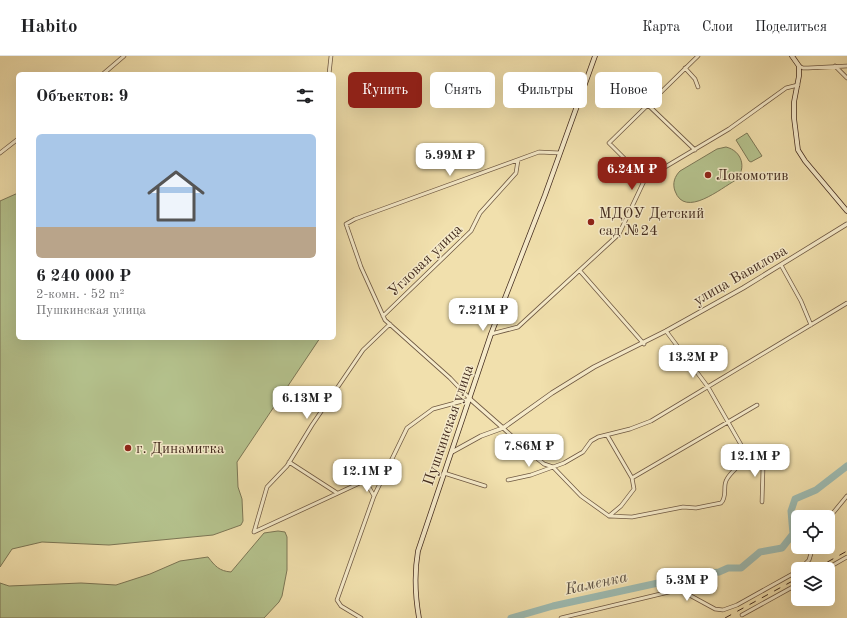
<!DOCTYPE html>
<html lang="ru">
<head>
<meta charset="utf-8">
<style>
  :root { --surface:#fff; --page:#f2f2f2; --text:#202124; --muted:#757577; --line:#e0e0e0; --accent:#8f2418 }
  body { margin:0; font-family:"Old Standard TT",serif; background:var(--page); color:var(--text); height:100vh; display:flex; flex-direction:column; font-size:15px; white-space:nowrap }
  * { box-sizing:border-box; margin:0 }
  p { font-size:13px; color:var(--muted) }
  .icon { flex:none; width:22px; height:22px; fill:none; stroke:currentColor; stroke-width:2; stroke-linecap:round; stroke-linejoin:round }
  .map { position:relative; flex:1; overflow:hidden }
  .details { position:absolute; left:16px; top:16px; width:320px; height:268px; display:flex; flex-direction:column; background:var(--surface); border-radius:6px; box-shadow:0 4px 16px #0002 }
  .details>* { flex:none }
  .hud { position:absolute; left:348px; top:16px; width:380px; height:36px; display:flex; gap:8px }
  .controls { position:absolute; left:791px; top:454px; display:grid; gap:8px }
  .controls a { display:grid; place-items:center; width:44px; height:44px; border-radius:6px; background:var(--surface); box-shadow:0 4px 16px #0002; font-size:20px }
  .price { position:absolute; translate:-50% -34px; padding:0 9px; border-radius:8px; background:#fff; color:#222; font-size:13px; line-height:26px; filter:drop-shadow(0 1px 2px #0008) }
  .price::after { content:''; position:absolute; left:50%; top:24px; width:12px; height:9px; margin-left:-6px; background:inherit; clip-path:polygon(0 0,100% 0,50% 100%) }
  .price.active { background:var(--accent); color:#fff }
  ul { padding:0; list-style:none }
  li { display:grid; align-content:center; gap:8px; height:212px; padding:0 20px }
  li span { display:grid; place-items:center; height:124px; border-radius:6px; color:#555 }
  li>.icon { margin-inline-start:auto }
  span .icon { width:72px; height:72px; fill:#fffc; stroke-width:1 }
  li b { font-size:17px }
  h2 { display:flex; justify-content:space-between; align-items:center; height:48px; padding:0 20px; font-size:17px }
  .pill { padding:0 14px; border-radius:6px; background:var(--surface); box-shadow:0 4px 16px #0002; font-size:14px; line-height:36px }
  .pill.active { background:var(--accent); color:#fff }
  header { display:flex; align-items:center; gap:24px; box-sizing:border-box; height:56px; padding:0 20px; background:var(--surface); border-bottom:1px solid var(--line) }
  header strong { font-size:19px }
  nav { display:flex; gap:22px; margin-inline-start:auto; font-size:14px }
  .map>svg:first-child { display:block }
  .green { fill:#b5c38e; stroke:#7c7756 }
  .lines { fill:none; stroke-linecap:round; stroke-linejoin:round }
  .river { stroke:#9dbbb2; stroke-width:7 }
  .minor-casing { stroke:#6e5842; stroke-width:4.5 }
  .tertiary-casing { stroke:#6e5842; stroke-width:5 }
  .secondary-casing { stroke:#432b1e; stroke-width:5.5 }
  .minor { stroke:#f6ebca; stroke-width:3 }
  .tertiary { stroke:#f6ebca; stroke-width:3.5 }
  .secondary { stroke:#f6ebca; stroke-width:4 }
  .rail { stroke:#432b1e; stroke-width:1; stroke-dasharray:7 7; stroke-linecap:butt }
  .poi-dot { fill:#8f2418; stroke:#f6ebca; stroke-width:1.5 }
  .labels { text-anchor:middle; stroke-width:3; stroke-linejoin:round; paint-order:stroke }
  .poi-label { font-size:15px; fill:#432b1e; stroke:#f6ebca; text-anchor:start }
  .street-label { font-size:15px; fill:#432b1e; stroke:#f6ebca }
  .water-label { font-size:16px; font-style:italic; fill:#5a4f43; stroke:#f6ebca }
</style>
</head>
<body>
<header>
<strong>Habito</strong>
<nav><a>Карта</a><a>Слои</a><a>Поделиться</a></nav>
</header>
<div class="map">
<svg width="847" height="562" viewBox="0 0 847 562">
  <rect width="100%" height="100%" fill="#f1e0ad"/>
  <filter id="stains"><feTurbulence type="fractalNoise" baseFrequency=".005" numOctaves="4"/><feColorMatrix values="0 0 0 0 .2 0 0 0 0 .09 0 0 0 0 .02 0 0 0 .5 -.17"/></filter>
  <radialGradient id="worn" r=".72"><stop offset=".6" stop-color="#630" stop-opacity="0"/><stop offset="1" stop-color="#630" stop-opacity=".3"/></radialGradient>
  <path class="green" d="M747,77L762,100L751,106L749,105L736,84Z
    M726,91C742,95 747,112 736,124C721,132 685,163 675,135C672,127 675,120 680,115L717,93Z
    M18,137V282H320L237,406L238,431L242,443L243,465L241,469L213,479L109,489L42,486L12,493L0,511V145Z
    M278,475L285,476L287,481V514L282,540L279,546L264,562H0V527L9,530L81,527L116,529L150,518L180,505L208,501C215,510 219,515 231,516L264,477Z"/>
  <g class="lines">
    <path class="river" d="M511,562L553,550L690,520L719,516L728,512H741L760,496L782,492L793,478L791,455L795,443L816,434L847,410"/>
    <g class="minor-casing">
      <path id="minor" d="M799,10L803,12H808L847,10
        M835,10L847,22
        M685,12L695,23L698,31
        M103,18L124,0
        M329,18L331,0
        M648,49L695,94
        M0,97L18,83
        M645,123L609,87L698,0
        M781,209L801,245L811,269
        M580,215L644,288
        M383,260L471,175L480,157L516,117L518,104
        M491,278L518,271L619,178L645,123L729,73L786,32L798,29
        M503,372L529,396L544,408L553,411L581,440L609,460L632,461L683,451L696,452L721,447C728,440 722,430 727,423C733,412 746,408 744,394L708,331L666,275
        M607,379L632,422L634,433L621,450L609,460
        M744,400L763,412L762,446
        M289,406L337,437
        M444,417L485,430
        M632,422L757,349
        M508,424L531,419L564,407L583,396L591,385L598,381L630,373L651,365L847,247
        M828,463L847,440
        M254,476L267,431L287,410L312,369L363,294L390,268
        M254,476L362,426H366L374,440
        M800,513L809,504L813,491
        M826,513L847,501
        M742,559L798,528
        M361,562L341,550L337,544L374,440L407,372L433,353L470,343L450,322L385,264L361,211L346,168L355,163L539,96L560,97
        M561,562L673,535H682L715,553L723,554L737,549L798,515"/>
    </g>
    <g class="tertiary-casing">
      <path id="tertiary" d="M470,343L503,372
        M452,396L481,380L503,372L552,337L594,311L666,275L743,232L847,168"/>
    </g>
    <g class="secondary-casing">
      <path id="secondary" d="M792,0L799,10V20L794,46V62L798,94L805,105L847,155
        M419,562C415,539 414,518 418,495L491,278L545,139L595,0"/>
    </g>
    <use href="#minor" class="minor"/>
    <use href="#tertiary" class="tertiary"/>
    <use href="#secondary" class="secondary"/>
    <path class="rail" d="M815,513L847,495
      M725,562L798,522"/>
  </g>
  <g class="poi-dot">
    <circle cx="708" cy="119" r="4"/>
    <circle cx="591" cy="166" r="4"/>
    <circle cx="128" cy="392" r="4"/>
  </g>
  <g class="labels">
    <g class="poi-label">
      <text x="716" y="124">Локомотив</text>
      <text x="599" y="162">МДОУ Детский<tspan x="599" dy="17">сад №24</tspan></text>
      <text x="136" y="397">г. Динамитка</text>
    </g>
    <g class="street-label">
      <text transform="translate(425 204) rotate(-44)" y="5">Угловая улица</text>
      <text transform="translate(740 219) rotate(-30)" y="5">улица Вавилова</text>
      <text transform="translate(448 369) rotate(-71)" y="5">Пушкинская улица</text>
    </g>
    <g class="water-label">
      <text transform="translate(596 526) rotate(-12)" y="6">Каменка</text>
    </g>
  </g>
  <rect width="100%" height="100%" filter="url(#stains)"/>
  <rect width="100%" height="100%" fill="url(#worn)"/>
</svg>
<div class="controls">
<a><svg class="icon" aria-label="locate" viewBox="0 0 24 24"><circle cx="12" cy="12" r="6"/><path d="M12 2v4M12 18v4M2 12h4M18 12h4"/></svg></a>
<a><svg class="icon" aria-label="layers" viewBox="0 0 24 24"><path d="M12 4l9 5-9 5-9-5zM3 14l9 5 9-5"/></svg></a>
</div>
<b class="price" style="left:450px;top:121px">5.99M ₽</b>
<b class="price active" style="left:632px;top:135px">6.24M ₽</b>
<b class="price" style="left:483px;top:276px">7.21M ₽</b>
<b class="price" style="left:693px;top:323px">13.2M ₽</b>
<b class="price" style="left:307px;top:364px">6.13M ₽</b>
<b class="price" style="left:529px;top:412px">7.86M ₽</b>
<b class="price" style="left:755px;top:422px">12.1M ₽</b>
<b class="price" style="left:367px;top:437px">12.1M ₽</b>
<b class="price" style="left:687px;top:546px">5.3M ₽</b>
<div class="hud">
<a class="pill active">Купить</a>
<a class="pill">Снять</a>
<a class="pill">Фильтры</a>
<a class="pill">Новое</a>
</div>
<section class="details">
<h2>Объектов: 9<svg class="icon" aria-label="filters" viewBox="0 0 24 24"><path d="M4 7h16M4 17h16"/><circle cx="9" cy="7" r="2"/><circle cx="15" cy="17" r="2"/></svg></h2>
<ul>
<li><span style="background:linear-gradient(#a9c7e8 75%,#b9a48a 0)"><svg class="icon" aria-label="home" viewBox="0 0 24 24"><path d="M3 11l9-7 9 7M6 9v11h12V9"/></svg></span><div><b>6 240 000 ₽</b><p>2-комн. · 52 m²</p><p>Пушкинская улица</p></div></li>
</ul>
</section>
</div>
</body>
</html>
